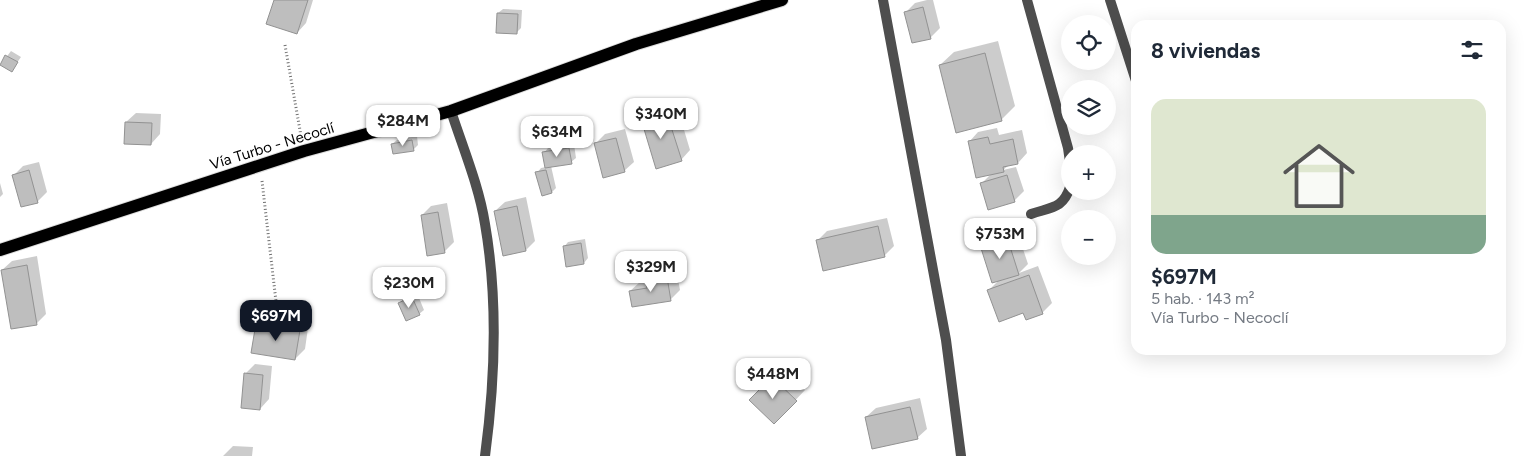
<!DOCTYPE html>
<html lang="es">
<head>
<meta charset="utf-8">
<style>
  :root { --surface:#fff; --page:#f2f2f3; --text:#1f2937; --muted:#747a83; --accent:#111827 }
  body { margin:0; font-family:Figtree,sans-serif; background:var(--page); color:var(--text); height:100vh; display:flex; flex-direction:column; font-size:19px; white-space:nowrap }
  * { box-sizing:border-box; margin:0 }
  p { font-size:16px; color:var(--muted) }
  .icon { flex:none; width:28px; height:28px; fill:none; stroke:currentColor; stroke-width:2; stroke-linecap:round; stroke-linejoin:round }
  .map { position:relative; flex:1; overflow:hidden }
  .side { position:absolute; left:1131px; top:20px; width:375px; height:335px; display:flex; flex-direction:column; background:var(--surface); border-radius:15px; box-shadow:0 5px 20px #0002 }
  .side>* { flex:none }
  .tools { position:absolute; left:1061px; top:15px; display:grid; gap:10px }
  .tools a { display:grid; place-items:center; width:55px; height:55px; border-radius:50%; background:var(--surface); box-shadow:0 5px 20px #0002; font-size:25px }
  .price { position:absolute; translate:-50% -42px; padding:0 11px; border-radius:10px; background:#fff; color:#222; font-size:16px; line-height:32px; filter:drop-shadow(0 1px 2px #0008) }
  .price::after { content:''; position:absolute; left:50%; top:30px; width:15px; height:11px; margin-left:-8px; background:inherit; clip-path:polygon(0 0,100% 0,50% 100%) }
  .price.active { background:var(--accent); color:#fff }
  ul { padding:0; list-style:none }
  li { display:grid; align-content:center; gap:10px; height:265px; padding:0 20px }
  li span { display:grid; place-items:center; height:155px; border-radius:15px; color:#555 }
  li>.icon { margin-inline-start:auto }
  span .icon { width:90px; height:90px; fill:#fffc; stroke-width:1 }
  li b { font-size:21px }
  h2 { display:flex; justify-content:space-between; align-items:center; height:60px; padding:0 20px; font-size:21px }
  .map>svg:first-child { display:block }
  .shadow { fill:#0003 }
  .building { fill:#bebebe; stroke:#929292 }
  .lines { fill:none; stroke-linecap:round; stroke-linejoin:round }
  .primary-casing { stroke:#dbdbdb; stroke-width:14 }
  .path { stroke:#707070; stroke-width:3; stroke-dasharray:1 2.5; stroke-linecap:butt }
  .lane { stroke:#4e4e4e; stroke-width:10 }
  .street { stroke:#4e4e4e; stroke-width:10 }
  .primary { stroke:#000; stroke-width:12 }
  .labels { text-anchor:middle; stroke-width:4.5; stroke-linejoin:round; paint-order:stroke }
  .street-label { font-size:15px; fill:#000; stroke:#fff }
</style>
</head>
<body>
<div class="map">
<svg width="1527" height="456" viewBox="0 0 1527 456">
  <rect width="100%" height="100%" fill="#fff"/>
  <path class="shadow" d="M275,0H313L306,23L297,33Z
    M927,0H933L940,28L930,38L906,12L915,3Z
    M503,9L522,10L521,28L516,33L498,13Z
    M998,41L1015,106L1001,120L940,65L954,52Z
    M11,51L21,57L12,70L1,64Z
    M676,103L690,150L681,160L642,119L652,110Z
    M136,113L161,114L160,134L151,144L126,122Z
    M997,128L999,135L1022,130L1027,153L1018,163L1009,165L1003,170L1016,167L1024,191L1014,201L982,183L992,173L969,142L978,132Z
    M625,129L634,162L624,171L595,144L605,134Z
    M417,136L418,145L414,149L392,144L397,140Z
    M574,144L576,158L571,162L551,166L556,188L552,192L543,195L537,173L541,168L546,167L544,153L548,148Z
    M39,162L47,192L37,202L14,175L23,166Z
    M0,183L3,194L0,197Z
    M526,197L535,241L526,250L495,211L505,202Z
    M447,203L454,242L444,252L422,215L431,206Z
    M887,218L894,246L884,256L817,241L827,231Z
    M1016,228L1028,264L1019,273L1038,266L1052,303L1042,313L1024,312L989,290L999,280L981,246L991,236Z
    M585,239L588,258L584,263L564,247L568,242Z
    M37,256L46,314L37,323L12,328L2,270L12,261Z
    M676,268L680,290L671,299L633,306L630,291L640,282L647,281L656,272Z
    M417,293L424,310L419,314L400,303L404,298Z
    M267,314L309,321L305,349L295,359L257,323Z
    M255,364L272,366L269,399L260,409L245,374Z
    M782,368L805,390L774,423L751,400Z
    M920,398L927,429L917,438L866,417L876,408Z
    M233,446L253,447L252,456H223Z"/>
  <path class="building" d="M274,0H308L297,34L266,24Z
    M923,7L931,39L912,43L904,12Z
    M497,13L518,14L517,34L496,33Z
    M985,53L1002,121L956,133L939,65Z
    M5,55L18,62L12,72L0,65Z
    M666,111L682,161L656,169L641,119Z
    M125,122L152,123L151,145L124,144Z
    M988,137L990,144L1013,139L1018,164L1003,167L1004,172L976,178L968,141Z
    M616,138L625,172L603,178L594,143Z
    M412,140L414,151L393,154L391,144Z
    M569,148L572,164L545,168L542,152Z
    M29,170L38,203L21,207L12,175Z
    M546,170L552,193L542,196L535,172Z
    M1007,175L1015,202L988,210L980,183Z
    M517,206L526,251L503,256L494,211Z
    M438,212L445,253L427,256L421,215Z
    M878,226L885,257L823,271L816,240Z
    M1007,237L1019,275L992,283L980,245Z
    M581,243L584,264L566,267L563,246Z
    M27,265L37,325L11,329L1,270Z
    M1029,275L1043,314L1026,320L1023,313L999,322L987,290Z
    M667,277L671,301L632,307L629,291L647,288L645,281Z
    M412,297L420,315L406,321L398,303Z
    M256,323L300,330L295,360L251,353Z
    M244,373L263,375L260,410L241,408Z
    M772,377L797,401L774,424L749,400Z
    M910,407L918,439L872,449L865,417Z"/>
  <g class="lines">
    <g class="primary-casing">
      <path id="primary" d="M0,250L304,151L451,111L636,44L782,0"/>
    </g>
    <path class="path" d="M285,45L301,136
      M262,181L277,310"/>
    <path class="lane" d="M1027,0L1068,148L1070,162
      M1110,0L1136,81
      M1031,214C1051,207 1063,209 1070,187"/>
    <path class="street" d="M883,0L946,340L961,456
      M451,111C463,148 479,186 485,224C498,299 495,381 485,456"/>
    <use href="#primary" class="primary"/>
  </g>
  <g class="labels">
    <g class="street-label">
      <text transform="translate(272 146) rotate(-17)" y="5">Vía Turbo - Necoclí</text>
    </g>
  </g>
</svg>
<div class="tools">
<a><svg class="icon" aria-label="locate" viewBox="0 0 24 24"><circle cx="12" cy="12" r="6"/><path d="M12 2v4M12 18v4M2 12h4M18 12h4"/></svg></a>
<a><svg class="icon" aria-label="layers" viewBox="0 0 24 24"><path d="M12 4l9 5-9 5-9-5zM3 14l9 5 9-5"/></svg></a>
<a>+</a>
<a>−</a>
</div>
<b class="price" style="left:661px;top:140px">$340M</b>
<b class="price" style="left:403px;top:147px">$284M</b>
<b class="price" style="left:557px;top:158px">$634M</b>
<b class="price" style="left:1000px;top:260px">$753M</b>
<b class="price" style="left:651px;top:293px">$329M</b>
<b class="price" style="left:409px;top:309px">$230M</b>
<b class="price active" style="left:276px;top:342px">$697M</b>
<b class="price" style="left:773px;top:400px">$448M</b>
<section class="side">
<h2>8 viviendas<svg class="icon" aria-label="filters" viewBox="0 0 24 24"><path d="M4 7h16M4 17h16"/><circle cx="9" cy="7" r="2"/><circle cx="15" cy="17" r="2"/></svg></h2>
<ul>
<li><span style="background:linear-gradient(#dfe7d0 75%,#7fa58c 0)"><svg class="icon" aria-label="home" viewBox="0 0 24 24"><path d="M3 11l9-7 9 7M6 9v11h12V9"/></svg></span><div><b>$697M</b><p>5 hab. · 143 m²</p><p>Vía Turbo - Necoclí</p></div></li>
</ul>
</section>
</div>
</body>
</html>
